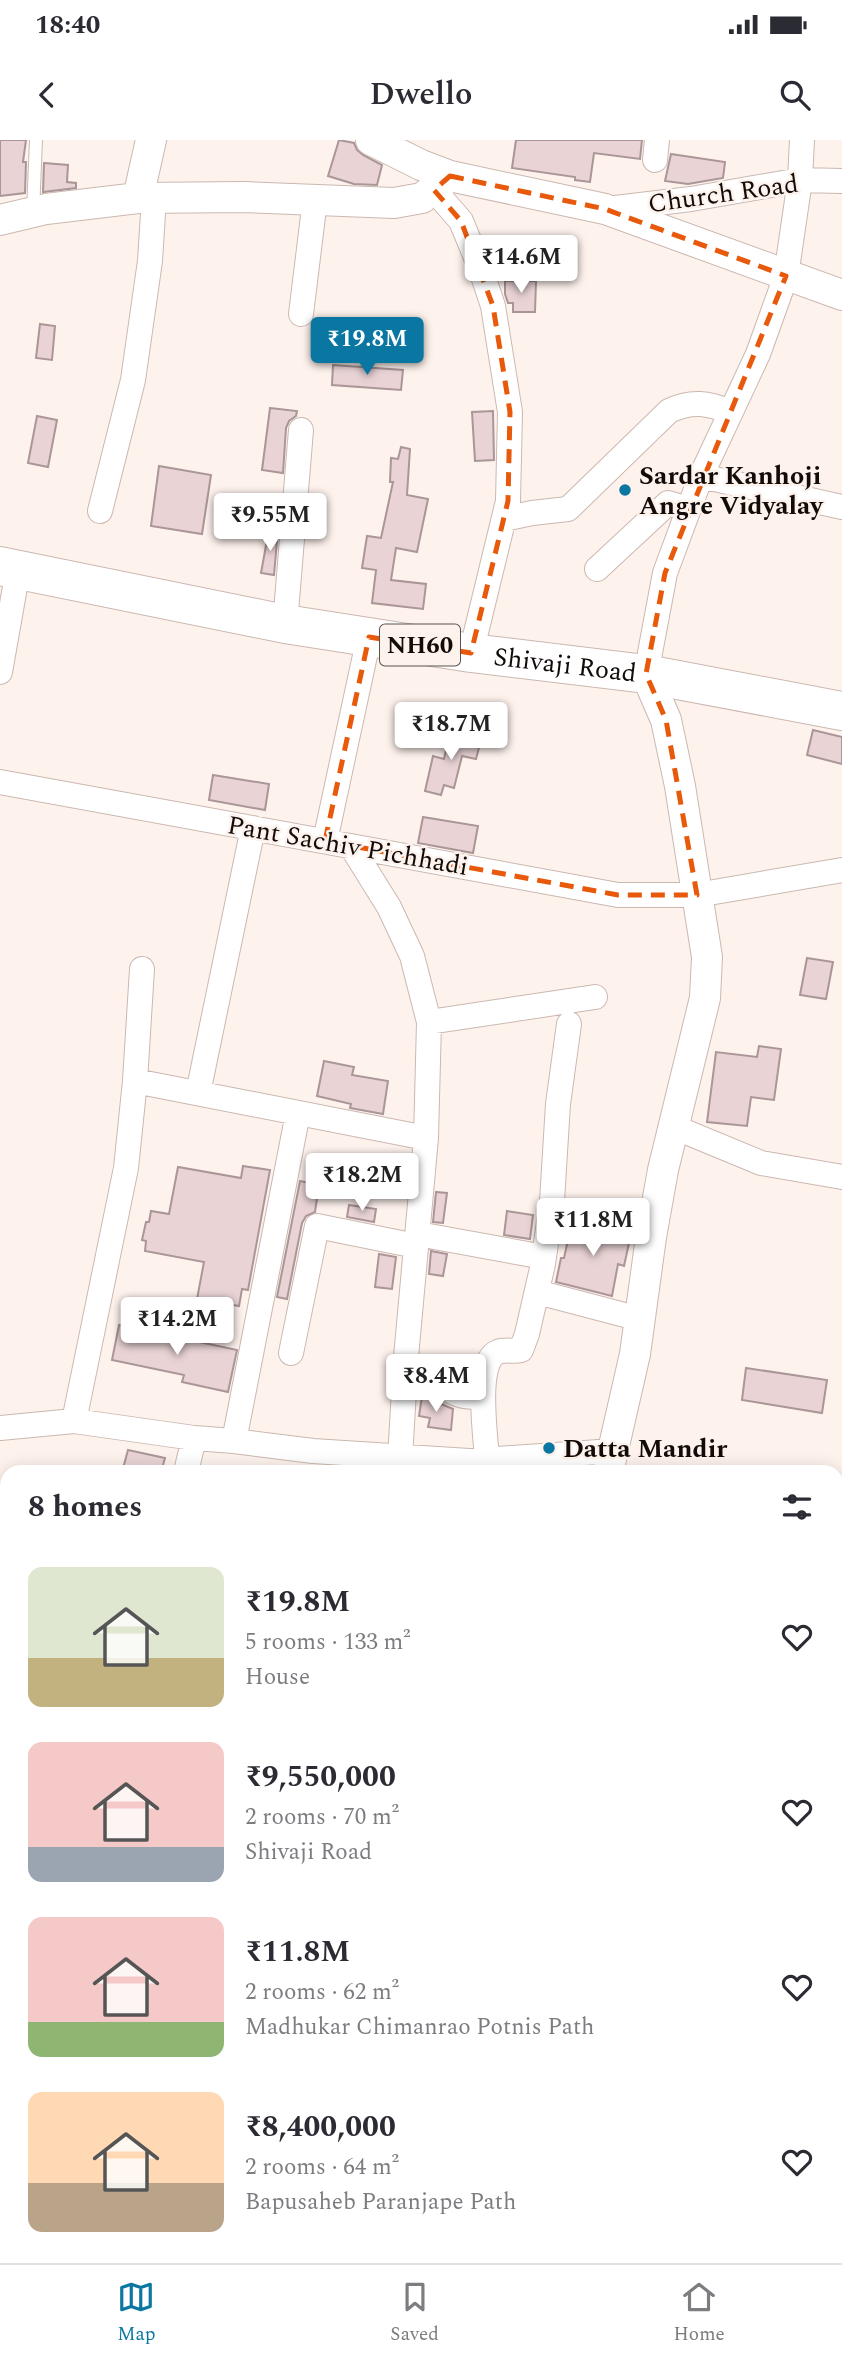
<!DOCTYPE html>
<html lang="en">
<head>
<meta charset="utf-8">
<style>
  :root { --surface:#fff; --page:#f7f7f7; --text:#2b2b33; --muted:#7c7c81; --line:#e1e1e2; --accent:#0977a2 }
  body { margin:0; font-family:Spectral,serif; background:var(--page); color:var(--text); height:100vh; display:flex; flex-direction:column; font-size:26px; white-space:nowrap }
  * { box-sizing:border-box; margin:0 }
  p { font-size:23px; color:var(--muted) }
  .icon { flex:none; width:38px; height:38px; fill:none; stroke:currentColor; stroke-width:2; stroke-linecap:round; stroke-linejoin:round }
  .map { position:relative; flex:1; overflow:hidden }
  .side { position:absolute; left:0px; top:1325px; width:844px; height:800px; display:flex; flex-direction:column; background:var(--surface); border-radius:21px 21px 0 0; box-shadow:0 4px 18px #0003 }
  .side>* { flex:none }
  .price { position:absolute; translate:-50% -60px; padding:0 16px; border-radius:7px; background:#fff; color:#222; font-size:23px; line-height:46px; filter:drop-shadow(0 2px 4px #0008) }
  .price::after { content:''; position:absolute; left:50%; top:42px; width:21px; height:16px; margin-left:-10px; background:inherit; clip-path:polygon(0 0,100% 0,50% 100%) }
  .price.on { background:var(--accent); color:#fff }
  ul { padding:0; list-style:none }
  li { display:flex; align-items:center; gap:21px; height:175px; padding:0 28px }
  li span { display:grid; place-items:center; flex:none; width:196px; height:140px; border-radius:14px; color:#555 }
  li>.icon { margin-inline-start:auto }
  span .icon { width:84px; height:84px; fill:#fffc; stroke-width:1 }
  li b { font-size:30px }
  h2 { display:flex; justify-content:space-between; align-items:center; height:84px; padding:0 28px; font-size:30px }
  .status { display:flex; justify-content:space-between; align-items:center; height:49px; padding:0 35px; background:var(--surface); direction:ltr }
  .status svg { height:19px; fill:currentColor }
  header { display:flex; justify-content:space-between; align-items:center; height:91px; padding:0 28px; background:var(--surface); font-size:32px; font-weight:600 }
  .tabs { display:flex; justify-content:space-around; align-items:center; height:98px; border-top:2px solid var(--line); background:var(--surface); font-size:19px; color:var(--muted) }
  .tabs a { display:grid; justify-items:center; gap:4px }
  .tabs .on { color:var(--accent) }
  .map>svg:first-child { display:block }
  .green { fill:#d9e0ac }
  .building { fill:#e9d3d5; stroke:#aa9597; stroke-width:2 }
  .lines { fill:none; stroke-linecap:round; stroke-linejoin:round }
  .service-casing { stroke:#cbb8b0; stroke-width:14 }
  .minor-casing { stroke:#cbb8b0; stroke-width:26 }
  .tertiary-casing { stroke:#cbb8b0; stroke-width:32 }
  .trunk-casing { stroke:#cbb8b0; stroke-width:40 }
  .service { stroke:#fff; stroke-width:12 }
  .minor { stroke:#fff; stroke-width:24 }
  .tertiary { stroke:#fff; stroke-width:30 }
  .trunk { stroke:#fff; stroke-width:38 }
  .marked { fill:none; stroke:#e8590c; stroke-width:5; stroke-dasharray:14 9; stroke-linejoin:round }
  .poi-dot { fill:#0977a2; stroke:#fef2ed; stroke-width:2.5 }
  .labels { text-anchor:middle; stroke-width:5; stroke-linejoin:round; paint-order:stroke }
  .shield { fill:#fef2ed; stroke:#59514d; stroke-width:2 }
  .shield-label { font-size:24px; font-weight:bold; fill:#120c09 }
  .street-label { font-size:26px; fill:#120c09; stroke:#fef2ed }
  .poi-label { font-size:26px; font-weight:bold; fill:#120c09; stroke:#fef2ed; text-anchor:start }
</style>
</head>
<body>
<div class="status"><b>18:40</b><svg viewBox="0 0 49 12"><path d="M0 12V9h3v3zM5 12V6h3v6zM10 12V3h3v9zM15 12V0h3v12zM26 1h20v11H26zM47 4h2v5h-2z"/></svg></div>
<header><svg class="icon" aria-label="back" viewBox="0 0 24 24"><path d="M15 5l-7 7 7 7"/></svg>Dwello<svg class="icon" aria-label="search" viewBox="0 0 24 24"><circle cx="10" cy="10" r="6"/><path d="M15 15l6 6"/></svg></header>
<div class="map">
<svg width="842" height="2123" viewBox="0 0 842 2123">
  <rect width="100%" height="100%" fill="#fef2ed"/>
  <path class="green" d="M414,2118H551L544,2123H413Z"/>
  <path class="building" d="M0,0H26L23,22H26L25,53L0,56Z
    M339,0L354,3L357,10L363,15L382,25L377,45L354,44L328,36Z
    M516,0H642L640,19L594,13L590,42L575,40V37L512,28Z
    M671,14L725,22L723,38L688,44L665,41Z
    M44,23L68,25L67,42L76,43V48L43,52Z
    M505,141H536L535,172H513V163H508L505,154Z
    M40,184L55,186L52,220L36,218Z
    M333,225L403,230L401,250L332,245Z
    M270,268L297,271L296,276L289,281L286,288L283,333L262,330Z
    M493,271L494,320L475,321L472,272Z
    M37,276L57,280L48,327L28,323Z
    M401,307L410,309L407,355L428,359L417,412L396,408L391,440L426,444L423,469L372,463L376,430L362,428L367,396L381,398L393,342H390L391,318L398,319Z
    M159,326L211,335L202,394L151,386Z
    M269,389L278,390L274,435L261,433Z
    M813,590L842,597V624L807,615Z
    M450,592L481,600L476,619L462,616L454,648L444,645L441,655L425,651L433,616L444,619Z
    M213,635L269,644L265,670L209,660Z
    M423,677L478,686L473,713L418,703Z
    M807,818L833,822L826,859L800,855Z
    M759,906L781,909L774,960L751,957L747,986L707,982L716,912L757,917Z
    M324,921L354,927L352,935L388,941L383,974L350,968L351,964L317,956Z
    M243,1026L270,1030L248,1150L242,1149L239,1166L197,1159L204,1122L145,1111L146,1101L142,1100L146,1082H149L151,1071L169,1074L178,1027L241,1038Z
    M300,1041L319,1045L315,1072L306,1076L302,1083L287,1159L277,1157Z
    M436,1052L447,1053L443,1083L433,1082Z
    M349,1065L376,1069L374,1082L347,1077Z
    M507,1071L533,1075L530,1099L504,1095Z
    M572,1082L631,1094L624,1126L618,1124L612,1156L556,1142L561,1118H564Z
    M431,1111L447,1114L443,1136L429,1134Z
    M379,1114L396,1117L392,1149L375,1147Z
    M119,1185L237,1210L228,1252L182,1242L184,1235L112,1220Z
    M746,1228L827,1240L822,1273L742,1260Z
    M422,1256L453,1269L451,1290L428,1287L430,1278L419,1276Z
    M128,1310L165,1318L161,1332H122Z"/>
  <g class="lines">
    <g class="service-casing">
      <path id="service" d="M33,72L36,0"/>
    </g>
    <g class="minor-casing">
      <path id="minor" d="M655,20L657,0
        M434,50L461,81L480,127L493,166L510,272L508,361L471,513
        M607,69L691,59L800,40L842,41
        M301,174L315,60
        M701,336L842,367
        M100,371L133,240L150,121L154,58
        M504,379L532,373L568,369L669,271C692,260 708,263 731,272
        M597,429L668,363L689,369
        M285,484L301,290
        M0,532L18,430
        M646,534L665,433L701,336L758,214L786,136L800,40L802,0
        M0,642L618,755H697L842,730
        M325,701L369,497
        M351,706L389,767L412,816L429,882L426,998L406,1217L400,1318L396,1332
        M429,882L595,857
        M135,941L426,998
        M198,953L253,688
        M674,987L761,1023L842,1037
        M418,1094L533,1115
        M537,1152L640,1179
        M291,1213L317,1086L416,1106
        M405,1237C416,1240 428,1241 439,1246C455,1253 464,1260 482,1255
        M74,1281L126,1028L135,941L142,829
        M0,1288L74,1281L194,1298L234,1301L313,1311L469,1321L613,1311
        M234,1301L298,973
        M487,1319C486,1298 474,1220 498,1212C505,1209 514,1212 521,1210L527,1194L543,1124L552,1061L558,964L569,884
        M186,1332L194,1298
        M0,1960L7,1961
        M654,2118L663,2123
        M815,2118L819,2123
        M196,2123L198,2118
        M593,2123L596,2118"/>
    </g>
    <g class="tertiary-casing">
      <path id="tertiary" d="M371,0L421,25L450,36L605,69L842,155
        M138,58L151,0
        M0,80L46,69L138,58L244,57L394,63L422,58L450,36
        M608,1332L635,1214L651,1097L663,1030L705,858L707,817L680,646L666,580L646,534
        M377,2123V2118"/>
    </g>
    <g class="trunk-casing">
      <g id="trunk">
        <path id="s1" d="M0,426L285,484L471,513L646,534L842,571"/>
        <path d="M0,1764L7,1765"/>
        <path d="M836,1964L842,1966"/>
      </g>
    </g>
    <use href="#service" class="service"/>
    <use href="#minor" class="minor"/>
    <use href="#tertiary" class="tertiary"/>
    <use href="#trunk" class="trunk"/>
  </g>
  <path class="marked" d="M450,36L605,69L786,136L665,433L646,534L666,580L697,755H618L325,701L369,497L471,513L508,361L510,272L493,166L461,81L434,50Z"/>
  <g class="poi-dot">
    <circle cx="625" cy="350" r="7"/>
    <circle cx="549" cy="1308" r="7"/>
  </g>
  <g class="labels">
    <rect class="shield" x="380" y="484.5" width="80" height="41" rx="5"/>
    <g class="shield-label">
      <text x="420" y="513">NH60</text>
    </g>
    <g class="street-label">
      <text transform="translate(723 53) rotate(-8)" y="9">Church Road</text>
      <text dy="9" stroke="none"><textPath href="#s1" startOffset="574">Shivaji Road</textPath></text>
      <text transform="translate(348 705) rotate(10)" y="9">Pant Sachiv Pichhadi</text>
    </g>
    <g class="poi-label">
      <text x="639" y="344">Sardar Kanhoji<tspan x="639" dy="30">Angre Vidyalay</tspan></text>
      <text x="563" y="1317">Datta Mandir</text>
    </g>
  </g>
</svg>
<b class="price" style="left:521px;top:155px">₹14.6M</b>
<b class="price on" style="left:367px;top:237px">₹19.8M</b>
<b class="price" style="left:270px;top:413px">₹9.55M</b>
<b class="price" style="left:451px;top:622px">₹18.7M</b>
<b class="price" style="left:362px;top:1073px">₹18.2M</b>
<b class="price" style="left:593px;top:1118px">₹11.8M</b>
<b class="price" style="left:177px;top:1217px">₹14.2M</b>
<b class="price" style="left:436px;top:1274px">₹8.4M</b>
<section class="side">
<h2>8 homes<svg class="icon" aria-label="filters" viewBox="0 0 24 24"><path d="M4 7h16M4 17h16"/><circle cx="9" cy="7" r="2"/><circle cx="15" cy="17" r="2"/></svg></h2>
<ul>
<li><span style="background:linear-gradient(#dfe7d0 65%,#c2b280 0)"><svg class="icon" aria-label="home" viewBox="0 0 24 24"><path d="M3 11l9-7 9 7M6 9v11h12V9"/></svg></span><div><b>₹19.8M</b><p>5 rooms · 133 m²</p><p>House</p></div><svg class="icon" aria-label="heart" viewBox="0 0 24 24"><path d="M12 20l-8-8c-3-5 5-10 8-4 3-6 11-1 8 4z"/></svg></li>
<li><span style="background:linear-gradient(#f6c9c9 75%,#9aa5b1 0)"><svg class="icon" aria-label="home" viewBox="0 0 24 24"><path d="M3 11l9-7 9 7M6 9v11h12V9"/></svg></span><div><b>₹9,550,000</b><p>2 rooms · 70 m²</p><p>Shivaji Road</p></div><svg class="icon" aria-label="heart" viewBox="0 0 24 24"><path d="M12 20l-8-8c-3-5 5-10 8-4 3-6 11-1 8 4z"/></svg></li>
<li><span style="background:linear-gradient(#f6c9c9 75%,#8fb573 0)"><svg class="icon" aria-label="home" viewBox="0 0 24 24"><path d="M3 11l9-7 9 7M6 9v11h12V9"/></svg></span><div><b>₹11.8M</b><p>2 rooms · 62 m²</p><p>Madhukar Chimanrao Potnis Path</p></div><svg class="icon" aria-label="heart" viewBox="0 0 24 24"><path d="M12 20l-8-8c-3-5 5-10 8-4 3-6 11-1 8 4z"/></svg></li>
<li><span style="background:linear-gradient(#ffd9b3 65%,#b9a48a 0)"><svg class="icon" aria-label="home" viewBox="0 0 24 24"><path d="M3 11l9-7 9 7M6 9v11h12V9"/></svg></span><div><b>₹8,400,000</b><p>2 rooms · 64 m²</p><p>Bapusaheb Paranjape Path</p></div><svg class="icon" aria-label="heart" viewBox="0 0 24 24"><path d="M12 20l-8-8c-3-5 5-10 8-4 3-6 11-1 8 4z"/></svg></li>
</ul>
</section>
</div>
<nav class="tabs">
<a class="on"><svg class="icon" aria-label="map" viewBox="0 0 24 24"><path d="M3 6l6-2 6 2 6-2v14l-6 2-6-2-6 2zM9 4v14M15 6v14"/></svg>Map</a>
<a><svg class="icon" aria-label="saved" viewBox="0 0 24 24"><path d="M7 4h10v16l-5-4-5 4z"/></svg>Saved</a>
<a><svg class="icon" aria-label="home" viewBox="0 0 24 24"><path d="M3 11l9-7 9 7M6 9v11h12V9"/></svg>Home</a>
</nav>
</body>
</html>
